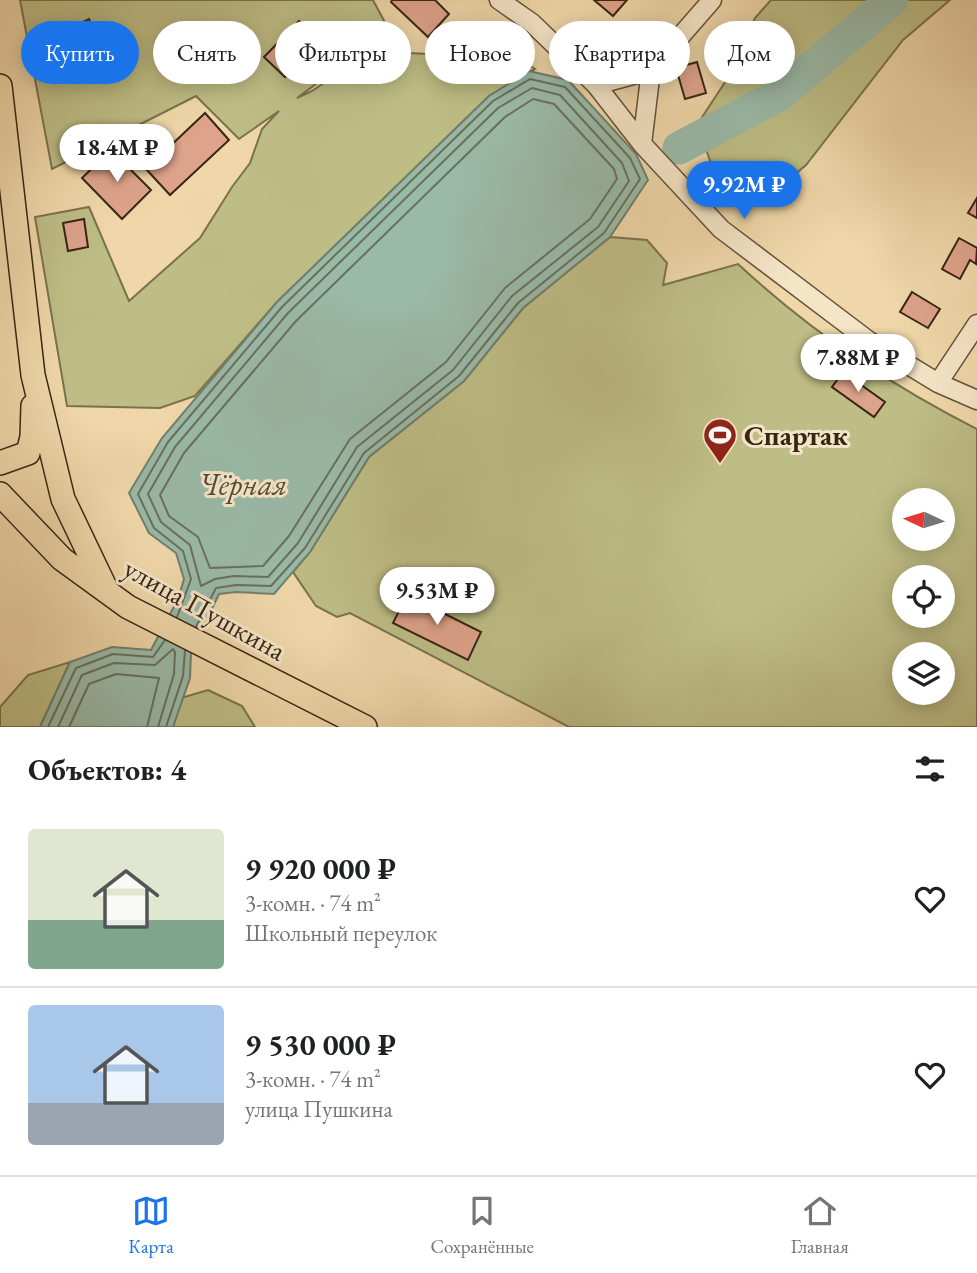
<!DOCTYPE html>
<html lang="ru">
<head>
<meta charset="utf-8">
<style>
  :root { --surface:#fff; --page:#f2f2f2; --text:#202124; --muted:#757577; --line:#e0e0e0; --accent:#1a73e8 }
  body { margin:0; font-family:"EB Garamond",serif; background:var(--page); color:var(--text); height:100vh; display:flex; flex-direction:column; font-size:26px; white-space:nowrap }
  * { box-sizing:border-box; margin:0 }
  p { font-size:23px; color:var(--muted) }
  .icon { flex:none; width:38px; height:38px; fill:none; stroke:currentColor; stroke-width:2; stroke-linecap:round; stroke-linejoin:round }
  .map { position:relative; height:727px; overflow:hidden }
  .panel { display:flex; flex-direction:column; background:var(--surface); flex:1 }
  .panel>* { flex:none }
  .top-card { position:absolute; left:21px; top:21px; width:936px; height:63px; display:flex; gap:14px }
  .needle { width:46px; rotate:274deg }
  .buttons { position:absolute; left:892px; top:488px; display:grid; gap:14px }
  .buttons a { display:grid; place-items:center; width:63px; height:63px; border-radius:50%; background:var(--surface); box-shadow:0 4px 18px #0003; font-size:35px }
  .price { position:absolute; translate:-50% -60px; padding:0 16px; border-radius:24px; background:#fff; color:#222; font-size:23px; line-height:46px; filter:drop-shadow(0 2px 4px #0008) }
  .price::after { content:''; position:absolute; left:50%; top:42px; width:21px; height:16px; margin-left:-10px; background:inherit; clip-path:polygon(0 0,100% 0,50% 100%) }
  .price.active { background:var(--accent); color:#fff }
  ul { padding:0; list-style:none }
  li { display:flex; align-items:center; gap:21px; height:175px; padding:0 28px }
  li+li { border-top:2px solid var(--line) }
  li span { display:grid; place-items:center; flex:none; width:196px; height:140px; border-radius:7px; color:#555 }
  li>.icon { margin-inline-start:auto }
  span .icon { width:84px; height:84px; fill:#fffc; stroke-width:1 }
  li b { font-size:30px }
  h2 { display:flex; justify-content:space-between; align-items:center; height:84px; padding:0 28px; font-size:30px }
  .chip { padding:0 24px; border-radius:32px; background:var(--surface); box-shadow:0 4px 18px #0003; font-size:24px; line-height:63px }
  .chip.active { background:var(--accent); color:#fff }
  .tabs { display:flex; justify-content:space-around; align-items:center; height:98px; border-top:2px solid var(--line); background:var(--surface); font-size:19px; color:var(--muted) }
  .tabs a { display:grid; justify-items:center; gap:4px }
  .tabs .active { color:var(--accent) }
  .map>svg:first-child { display:block }
  .green { fill:#bebd85; stroke:#7a724d; stroke-width:2; fill-rule:evenodd }
  .water { fill:#9abaa8; stroke:#727f6d; stroke-width:2 }
  .lines { fill:none; stroke-linecap:round; stroke-linejoin:round }
  .shore { stroke:#68705e; stroke-width:2 }
  .river { stroke:#9abaa8; stroke-width:33 }
  .building { fill:#dea38b; stroke:#372615; stroke-width:2 }
  .minor-casing { stroke:#65523a; stroke-width:21 }
  .major-casing { stroke:#372615; stroke-width:26 }
  .minor { stroke:#f5e5c7; stroke-width:18 }
  .major { stroke:#efd7a9; stroke-width:23 }
  .labels { text-anchor:middle; stroke-width:6; stroke-linejoin:round; paint-order:stroke }
  .poi-label { font-size:28px; font-weight:bold; fill:#372615; stroke:#f5e5c7; text-anchor:start }
  .street-label { font-size:28px; fill:#372615; stroke:#f5e5c7 }
  .water-label { font-size:30px; font-style:italic; fill:#504b3a; stroke:#f5e5c7 }
</style>
</head>
<body>
<div class="map">
<svg width="977" height="727" viewBox="0 0 977 727">
  <rect width="100%" height="100%" fill="#efd7a9"/>
  <filter id="stains"><feTurbulence type="fractalNoise" baseFrequency=".00286" numOctaves="4"/><feColorMatrix values="0 0 0 0 .2 0 0 0 0 .09 0 0 0 0 .02 0 0 0 .5 -.17"/></filter>
  <radialGradient id="worn" r=".72"><stop offset=".6" stop-color="#630" stop-opacity="0"/><stop offset="1" stop-color="#630" stop-opacity=".3"/></radialGradient>
  <path class="green" d="M20,0H373L389,30L297,98L312,91L360,58L383,52L430,54L468,48L507,51L535,69L489,96L277,302L195,396L160,408L67,406L35,217L89,207L129,301L200,238L232,187L250,163L262,129L279,111L239,139L196,96L52,169Z
    M771,0H950L903,40L806,165L766,199H742L715,174L697,125L729,76L755,18Z
    M610,237L647,240L667,263L663,285L738,264C808,329 892,386 977,429V727H569L350,613L337,617L316,606L293,572L310,552L369,457L464,381L523,308ZM905,500H943V539H905ZM905,578H943V616H905ZM905,654H943V693H905Z
    M70,662L40,727H0V707L28,675Z
    M208,690L242,706L255,727H173L181,698Z"/>
  <path class="water" d="M529,71L568,80L636,154L648,180L610,237L523,308L464,381L369,457L310,552L274,594L236,592L219,594L191,653L190,678L173,727H40L70,662L112,647L151,650L178,599L184,579L176,553L149,533L129,493L162,438L277,302L489,96Z"/>
  <g class="lines">
    <path class="shore" d="M532,88L560,95L622,163L629,181L598,227L512,296L453,370L357,447L298,543L268,577L234,576L215,579L201,586L190,545L161,522L148,494L175,447L288,313L498,108Z
      M533,99L554,104L614,169L617,179L590,219L505,288L446,362L350,439L289,536L263,566L210,568L198,537L169,516L160,495L184,453L296,321L505,117Z
      M177,617L191,579L183,551L154,528L138,494L168,442L282,307L493,101L530,79L565,87L630,158L640,179L604,233L518,303L459,376L364,453L305,548L271,586L236,585L216,588L196,627
      M48,727L76,668L113,654L153,657L165,640
      M58,727L82,675L114,663L155,665L173,649L175,652L174,674L158,727
      M69,727L89,684L116,674L159,678L147,727
      M166,727L183,676L185,650"/>
    <path class="river" d="M679,148L779,95L892,0"/>
  </g>
  <path class="building" d="M392,0H435L449,14L428,37L391,2Z
    M594,0H627L613,16Z
    M89,19L103,52L64,70L50,37Z
    M299,21L320,41L285,77L264,57Z
    M697,62L706,93L685,99L676,68Z
    M205,113L229,140L170,195L146,169Z
    M111,150L151,190L122,219L82,178Z
    M977,198V218L968,213Z
    M84,219L88,247L68,251L63,223Z
    M959,238L977,248L976,264L970,260L960,279L942,269Z
    M912,292L940,309L928,328L900,312Z
    M843,372L885,402L874,417L832,387Z
    M407,595L481,632L468,660L393,623Z"/>
  <g class="lines">
    <g class="minor-casing">
      <path id="minor" d="M499,0L532,23L596,85L642,144L721,229L869,341L938,383L977,400
        M596,85L651,70
        M642,144L651,70L712,0
        M938,383L977,324"/>
    </g>
    <g class="major-casing">
      <path id="major" d="M0,86L33,375L63,499L106,589
        M0,463L28,453L32,437L33,406
        M0,494L62,559L128,607L365,727"/>
    </g>
    <use href="#minor" class="minor"/>
    <use href="#major" class="major"/>
  </g>
  <defs>
    <g id="stadium-pin" transform="scale(1.75)"><path d="M0 17L-7.5 6A9.5 9.5 0 1 1 7.5 6Z" fill="#8f2418" stroke="#f5e5c7"/><path d="M0-5a6.5 5 0 1 0 0 10a6.5 5 0 1 0 0-10ZM-3.5-1.8h7v3.6h-7Z" fill="#fff"/></g>
  </defs>
  <g fill-rule="evenodd">
    <use href="#stadium-pin" x="720" y="435"/>
  </g>
  <g class="labels">
    <g class="poi-label">
      <text x="744" y="445">Спартак</text>
    </g>
    <g class="street-label">
      <text transform="translate(205 609) rotate(29)" y="10">улица Пушкина</text>
    </g>
    <g class="water-label">
      <text x="243" y="495">Чёрная</text>
    </g>
  </g>
  <rect width="100%" height="100%" filter="url(#stains)"/>
  <rect width="100%" height="100%" fill="url(#worn)"/>
</svg>
<div class="buttons">
<a><svg class="needle" viewBox="-14 -14 28 28"><path d="M0-13l5 13h-10z" fill="#e53935"/><path d="M0 13l5-13h-10z" fill="#757577"/></svg></a>
<a><svg class="icon" aria-label="locate" viewBox="0 0 24 24"><circle cx="12" cy="12" r="6"/><path d="M12 2v4M12 18v4M2 12h4M18 12h4"/></svg></a>
<a><svg class="icon" aria-label="layers" viewBox="0 0 24 24"><path d="M12 4l9 5-9 5-9-5zM3 14l9 5 9-5"/></svg></a>
</div>
<b class="price" style="left:117px;top:184px">18.4M ₽</b>
<b class="price active" style="left:744px;top:221px">9.92M ₽</b>
<b class="price" style="left:858px;top:394px">7.88M ₽</b>
<b class="price" style="left:437px;top:627px">9.53M ₽</b>
<div class="top-card">
<a class="chip active">Купить</a>
<a class="chip">Снять</a>
<a class="chip">Фильтры</a>
<a class="chip">Новое</a>
<a class="chip">Квартира</a>
<a class="chip">Дом</a>
</div>
</div>
<section class="panel">
<h2>Объектов: 4<svg class="icon" aria-label="filters" viewBox="0 0 24 24"><path d="M4 7h16M4 17h16"/><circle cx="9" cy="7" r="2"/><circle cx="15" cy="17" r="2"/></svg></h2>
<ul>
<li><span style="background:linear-gradient(#dfe7d0 65%,#7fa58c 0)"><svg class="icon" aria-label="home" viewBox="0 0 24 24"><path d="M3 11l9-7 9 7M6 9v11h12V9"/></svg></span><div><b>9 920 000 ₽</b><p>3-комн. · 74 m²</p><p>Школьный переулок</p></div><svg class="icon" aria-label="heart" viewBox="0 0 24 24"><path d="M12 20l-8-8c-3-5 5-10 8-4 3-6 11-1 8 4z"/></svg></li>
<li><span style="background:linear-gradient(#a9c7e8 70%,#9aa5b1 0)"><svg class="icon" aria-label="home" viewBox="0 0 24 24"><path d="M3 11l9-7 9 7M6 9v11h12V9"/></svg></span><div><b>9 530 000 ₽</b><p>3-комн. · 74 m²</p><p>улица Пушкина</p></div><svg class="icon" aria-label="heart" viewBox="0 0 24 24"><path d="M12 20l-8-8c-3-5 5-10 8-4 3-6 11-1 8 4z"/></svg></li>
</ul>
</section>
<nav class="tabs">
<a class="active"><svg class="icon" aria-label="map" viewBox="0 0 24 24"><path d="M3 6l6-2 6 2 6-2v14l-6 2-6-2-6 2zM9 4v14M15 6v14"/></svg>Карта</a>
<a><svg class="icon" aria-label="saved" viewBox="0 0 24 24"><path d="M7 4h10v16l-5-4-5 4z"/></svg>Сохранённые</a>
<a><svg class="icon" aria-label="home" viewBox="0 0 24 24"><path d="M3 11l9-7 9 7M6 9v11h12V9"/></svg>Главная</a>
</nav>
</body>
</html>
